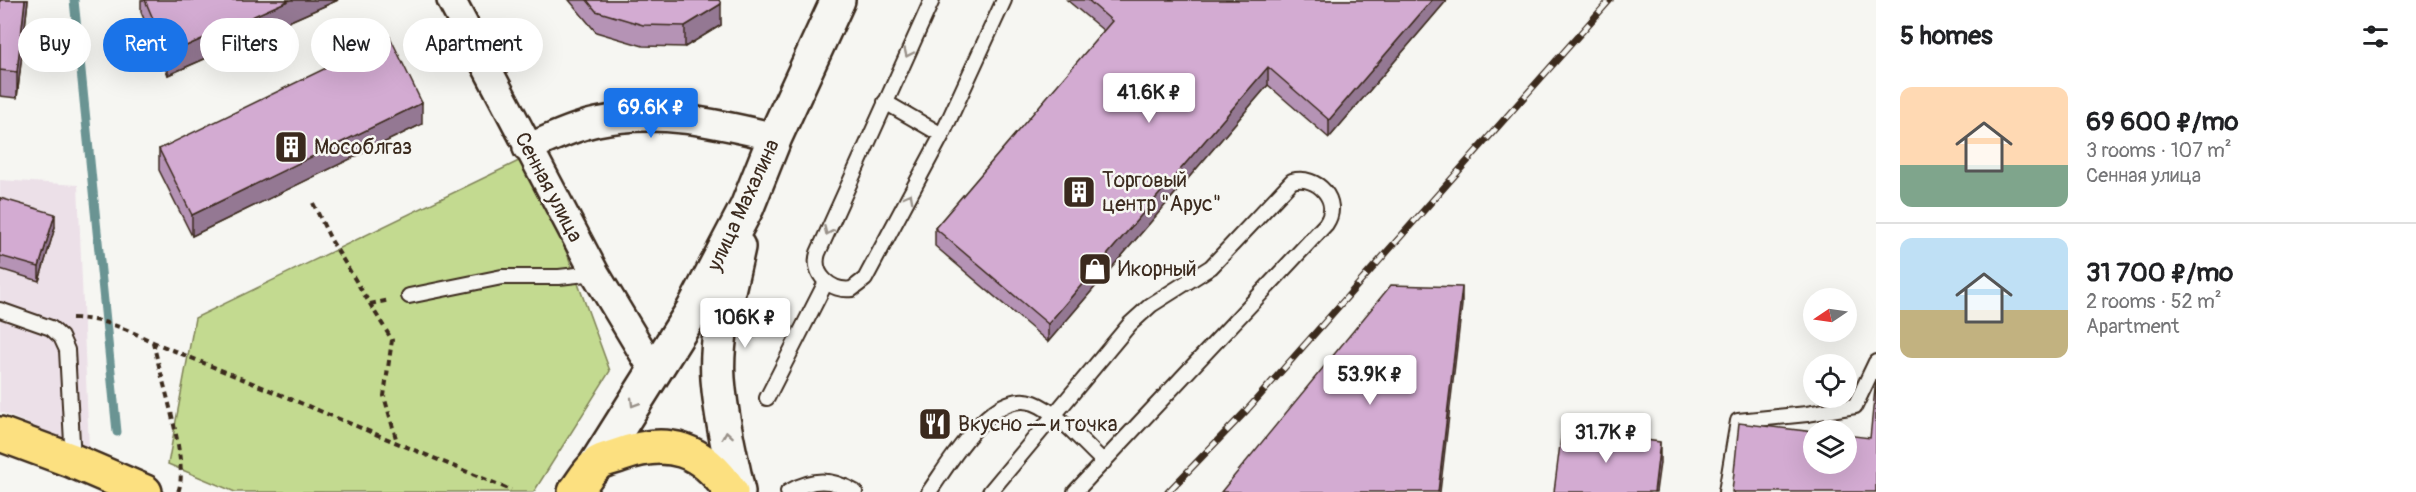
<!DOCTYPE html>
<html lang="en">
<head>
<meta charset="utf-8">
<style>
  :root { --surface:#fff; --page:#f6f6f6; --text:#202124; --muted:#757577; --line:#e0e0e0; --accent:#1a73e8 }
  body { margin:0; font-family:Pangolin,sans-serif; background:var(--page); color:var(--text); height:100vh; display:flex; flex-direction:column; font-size:22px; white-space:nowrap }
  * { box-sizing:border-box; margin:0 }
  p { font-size:20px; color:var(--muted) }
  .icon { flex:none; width:33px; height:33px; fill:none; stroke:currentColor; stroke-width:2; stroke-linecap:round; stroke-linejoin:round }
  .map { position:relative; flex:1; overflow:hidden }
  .sheet { display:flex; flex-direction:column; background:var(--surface); width:540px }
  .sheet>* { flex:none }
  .top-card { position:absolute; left:18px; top:18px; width:570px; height:54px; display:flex; gap:12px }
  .needle { width:39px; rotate:257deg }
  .tools { position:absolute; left:1803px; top:288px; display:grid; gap:12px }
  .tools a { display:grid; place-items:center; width:54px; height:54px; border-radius:50%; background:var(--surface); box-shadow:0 6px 24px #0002; font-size:30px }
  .price { position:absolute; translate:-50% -51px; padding:0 14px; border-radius:6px; background:#fff; color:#222; font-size:20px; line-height:39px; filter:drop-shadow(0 2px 3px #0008) }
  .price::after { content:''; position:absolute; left:50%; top:36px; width:18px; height:14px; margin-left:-9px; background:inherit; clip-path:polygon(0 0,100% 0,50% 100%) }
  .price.active { background:var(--accent); color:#fff }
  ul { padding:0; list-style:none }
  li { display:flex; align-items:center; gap:18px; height:150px; padding:0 24px }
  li+li { border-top:2px solid var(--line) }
  li span { display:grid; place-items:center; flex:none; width:168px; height:120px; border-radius:12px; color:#555 }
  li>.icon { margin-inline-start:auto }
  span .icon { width:72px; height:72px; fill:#fffc; stroke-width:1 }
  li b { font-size:26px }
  h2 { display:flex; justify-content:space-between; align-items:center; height:72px; padding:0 24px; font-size:26px }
  .tag { padding:0 21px; border-radius:27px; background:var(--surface); box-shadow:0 6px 24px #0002; font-size:21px; line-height:54px }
  .tag.active { background:var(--accent); color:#fff }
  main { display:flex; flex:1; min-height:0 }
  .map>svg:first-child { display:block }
  .built { fill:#ece0e8 }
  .green { fill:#c3da90; stroke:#7f8257; stroke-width:1.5 }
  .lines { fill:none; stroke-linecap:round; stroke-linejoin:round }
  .stream { stroke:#6a9493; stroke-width:9 }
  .service-casing { stroke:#3b2a1e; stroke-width:18 }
  .minor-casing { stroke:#3b2a1e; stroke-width:32 }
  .tertiary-casing { stroke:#3b2a1e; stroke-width:38 }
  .primary-casing { stroke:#3b2a1e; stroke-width:38 }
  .path { stroke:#3b2a1e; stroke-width:4; stroke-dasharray:6 4.5; stroke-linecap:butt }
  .service { stroke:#f6f6f2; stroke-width:14 }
  .minor { stroke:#f6f6f2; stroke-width:27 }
  .tertiary { stroke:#f6f6f2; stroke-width:33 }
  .primary { stroke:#fce080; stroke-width:33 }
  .rail-casing { stroke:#3b2a1e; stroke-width:7 }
  .rail { stroke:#f6f6f2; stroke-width:4.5; stroke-dasharray:14; stroke-linecap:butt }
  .wall { fill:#b593b5; stroke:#3b2a1e; stroke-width:1.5 }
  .shaded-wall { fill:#947893; stroke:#3b2a1e; stroke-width:1.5 }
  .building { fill:#d3abd2; stroke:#3b2a1e; stroke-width:1.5 }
  .oneway { stroke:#989088 }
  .labels { text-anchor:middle; stroke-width:5; stroke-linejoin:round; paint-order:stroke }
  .poi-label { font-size:21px; fill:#3b2a1e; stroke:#f6f6f2; text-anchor:start }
  .street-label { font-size:21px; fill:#3b2a1e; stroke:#f6f6f2 }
</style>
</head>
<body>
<main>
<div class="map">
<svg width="1876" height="492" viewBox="0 0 1876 492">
  <rect width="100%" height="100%" fill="#f6f6f2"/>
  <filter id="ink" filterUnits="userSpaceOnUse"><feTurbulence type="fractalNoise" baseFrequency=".0167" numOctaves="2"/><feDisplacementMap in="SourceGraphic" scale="12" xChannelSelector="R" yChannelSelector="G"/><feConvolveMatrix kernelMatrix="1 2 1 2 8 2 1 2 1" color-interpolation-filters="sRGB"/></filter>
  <g filter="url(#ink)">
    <path class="built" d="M0,180L78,185L89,449L0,412Z"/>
    <path class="green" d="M531,155L610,371L535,490L533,492H235L168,464L195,318Z"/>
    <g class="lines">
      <path class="stream" d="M74,0L117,432"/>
      <g class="service-casing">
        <path id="service" d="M932,0L818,253C811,275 832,292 852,289L865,279L942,135L1004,0
          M885,102L942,135
          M409,296L502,277H559L595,273
          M0,310L51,328L61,337L67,350L73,461
          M767,398L826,282
          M788,492C813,478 831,478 855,492
          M929,492C949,464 992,387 1034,403C1058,412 1084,444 1104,462
          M990,492L1130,324L1151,305L1211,267L1292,181C1317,174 1342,201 1326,224L1075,492
          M1726,492L1738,421L1807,414L1855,406L1876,362"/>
      </g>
      <g class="minor-casing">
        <path id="minor" d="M451,0L595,273L654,371
          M527,148C550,139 572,127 597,122C656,109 717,123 775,137"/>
      </g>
      <g class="tertiary-casing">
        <path id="tertiary" d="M596,464L693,310L747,207L775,137L838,0
          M738,492C730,455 721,417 718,379C715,334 729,290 738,247"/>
      </g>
      <g class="primary-casing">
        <path id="primary" d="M0,434L73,461L145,492
          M575,492C582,483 587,473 595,466C600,460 612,458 620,455C669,437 702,449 731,492"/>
      </g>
      <path class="path" d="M313,203L331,240L392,340L384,396L397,442
        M370,304L390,300
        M72,318C105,319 124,328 153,342L511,490
        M153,342C160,375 190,464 178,492"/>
      <use href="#service" class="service"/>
      <use href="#minor" class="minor"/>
      <use href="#tertiary" class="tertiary"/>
      <use href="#primary" class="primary"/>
      <g class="rail-casing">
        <path id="rail" d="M1168,492L1247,410L1610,0"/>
      </g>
      <use href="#rail" class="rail"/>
    </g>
    <path class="wall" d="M0,0H28L17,98L0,96Z
      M141,0H338L168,75L141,12Z
      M569,0H719L721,25L685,47L643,46L596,32Z
      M1067,0H1447L1329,138L1268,85L1048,342L935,246V228L1104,31Z
      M422,124L192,236L159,170V149Z
      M0,198L55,227L39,281L0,269Z"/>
    <path class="shaded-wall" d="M25,0H28L17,98V72Z
      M290,0H338L168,75V54Z
      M1432,0H1447L1329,138V120Z
      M721,4V25L685,47V26Z
      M1268,67V85L1048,342V324Z
      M422,103V124L192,236V215Z
      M55,214V227L39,281V267Z
      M1462,287V305L1440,492H1438Z
      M1660,442V463L1656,492H1654Z"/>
    <path class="building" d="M0,0H25L17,72L0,70Z
      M145,0H290L168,54Z
      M587,0H719L721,4L685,26L643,25L596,11Z
      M1088,0H1432L1329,120L1268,67L1048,324L935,228L1112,21Z
      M390,37L422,103L192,215L159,149Z
      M0,198L55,214L39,267L0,256Z
      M1391,285L1462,287L1438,492H1221Z
      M1876,379V492H1732L1739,423L1814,432V464H1846V435L1870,438Z
      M1562,429L1660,442L1654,492H1554Z"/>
    <defs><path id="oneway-chevron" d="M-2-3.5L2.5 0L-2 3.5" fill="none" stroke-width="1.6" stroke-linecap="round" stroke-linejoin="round" transform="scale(1.5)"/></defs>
    <g class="oneway">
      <use href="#oneway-chevron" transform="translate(908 53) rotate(115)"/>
      <use href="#oneway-chevron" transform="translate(909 197) rotate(-62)"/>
      <use href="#oneway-chevron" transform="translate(828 231) rotate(114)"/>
      <use href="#oneway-chevron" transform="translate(634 403) rotate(121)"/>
      <use href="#oneway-chevron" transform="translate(727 435) rotate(-99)"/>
    </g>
  </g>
  <defs>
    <g id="building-square" transform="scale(1.725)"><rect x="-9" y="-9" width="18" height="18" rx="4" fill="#3b2a1e" stroke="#f6f6f2"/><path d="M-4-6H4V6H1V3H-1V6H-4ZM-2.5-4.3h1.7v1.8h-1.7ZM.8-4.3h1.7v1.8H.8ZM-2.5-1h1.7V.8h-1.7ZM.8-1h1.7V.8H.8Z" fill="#fff"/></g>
    <g id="shop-square" transform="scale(1.725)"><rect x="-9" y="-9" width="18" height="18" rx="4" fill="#3b2a1e" stroke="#f6f6f2"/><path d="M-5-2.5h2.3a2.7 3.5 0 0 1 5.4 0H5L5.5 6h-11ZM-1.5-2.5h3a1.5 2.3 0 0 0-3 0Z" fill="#fff"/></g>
    <g id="restaurant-square" transform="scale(1.725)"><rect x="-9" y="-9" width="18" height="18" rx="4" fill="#3b2a1e" stroke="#f6f6f2"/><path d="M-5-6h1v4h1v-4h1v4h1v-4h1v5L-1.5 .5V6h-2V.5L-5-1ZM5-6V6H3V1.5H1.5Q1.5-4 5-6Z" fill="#fff"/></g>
  </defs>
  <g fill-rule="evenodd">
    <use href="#building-square" x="291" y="147"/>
    <use href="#building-square" x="1079" y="192"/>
    <use href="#shop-square" x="1095" y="269"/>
    <use href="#restaurant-square" x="935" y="424"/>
  </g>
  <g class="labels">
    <g class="poi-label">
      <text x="314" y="154">Мособлгаз</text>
      <text x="1102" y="187">Торговый<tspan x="1102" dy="24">центр "Арус"</tspan></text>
      <text x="1118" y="276">Икорный</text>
      <text x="958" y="431">Вкусно — и точка</text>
    </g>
    <g class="street-label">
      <text transform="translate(549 187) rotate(62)" y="7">Сенная улица</text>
      <text transform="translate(743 205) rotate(-65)" y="7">улица Махалина</text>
    </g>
  </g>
</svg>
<div class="tools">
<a><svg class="needle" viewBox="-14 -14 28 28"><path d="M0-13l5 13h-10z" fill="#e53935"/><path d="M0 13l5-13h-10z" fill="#757577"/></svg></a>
<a><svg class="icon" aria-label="locate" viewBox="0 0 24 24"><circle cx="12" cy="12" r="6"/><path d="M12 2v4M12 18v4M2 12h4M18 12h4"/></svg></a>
<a><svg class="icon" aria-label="layers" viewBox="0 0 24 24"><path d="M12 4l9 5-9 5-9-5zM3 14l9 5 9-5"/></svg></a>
</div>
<b class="price" style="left:1149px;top:124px">41.6K ₽</b>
<b class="price active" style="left:651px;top:139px">69.6K ₽</b>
<b class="price" style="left:745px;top:349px">106K ₽</b>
<b class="price" style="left:1370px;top:406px">53.9K ₽</b>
<b class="price" style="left:1606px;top:464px">31.7K ₽</b>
<div class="top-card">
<a class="tag">Buy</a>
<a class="tag active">Rent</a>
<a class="tag">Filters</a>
<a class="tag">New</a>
<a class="tag">Apartment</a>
</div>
</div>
<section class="sheet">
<h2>5 homes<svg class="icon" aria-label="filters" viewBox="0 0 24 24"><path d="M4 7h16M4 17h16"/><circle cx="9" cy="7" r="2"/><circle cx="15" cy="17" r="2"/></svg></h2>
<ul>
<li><span style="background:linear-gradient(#ffd9b3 65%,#7fa58c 0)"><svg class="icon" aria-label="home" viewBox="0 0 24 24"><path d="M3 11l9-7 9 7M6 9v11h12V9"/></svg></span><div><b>69 600 ₽/mo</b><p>3 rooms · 107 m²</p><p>Сенная улица</p></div></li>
<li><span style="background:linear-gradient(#bfe0f5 60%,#c2b280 0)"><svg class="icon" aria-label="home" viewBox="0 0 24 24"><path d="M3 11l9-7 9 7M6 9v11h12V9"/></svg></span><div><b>31 700 ₽/mo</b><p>2 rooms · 52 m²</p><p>Apartment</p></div></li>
</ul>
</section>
</main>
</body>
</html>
